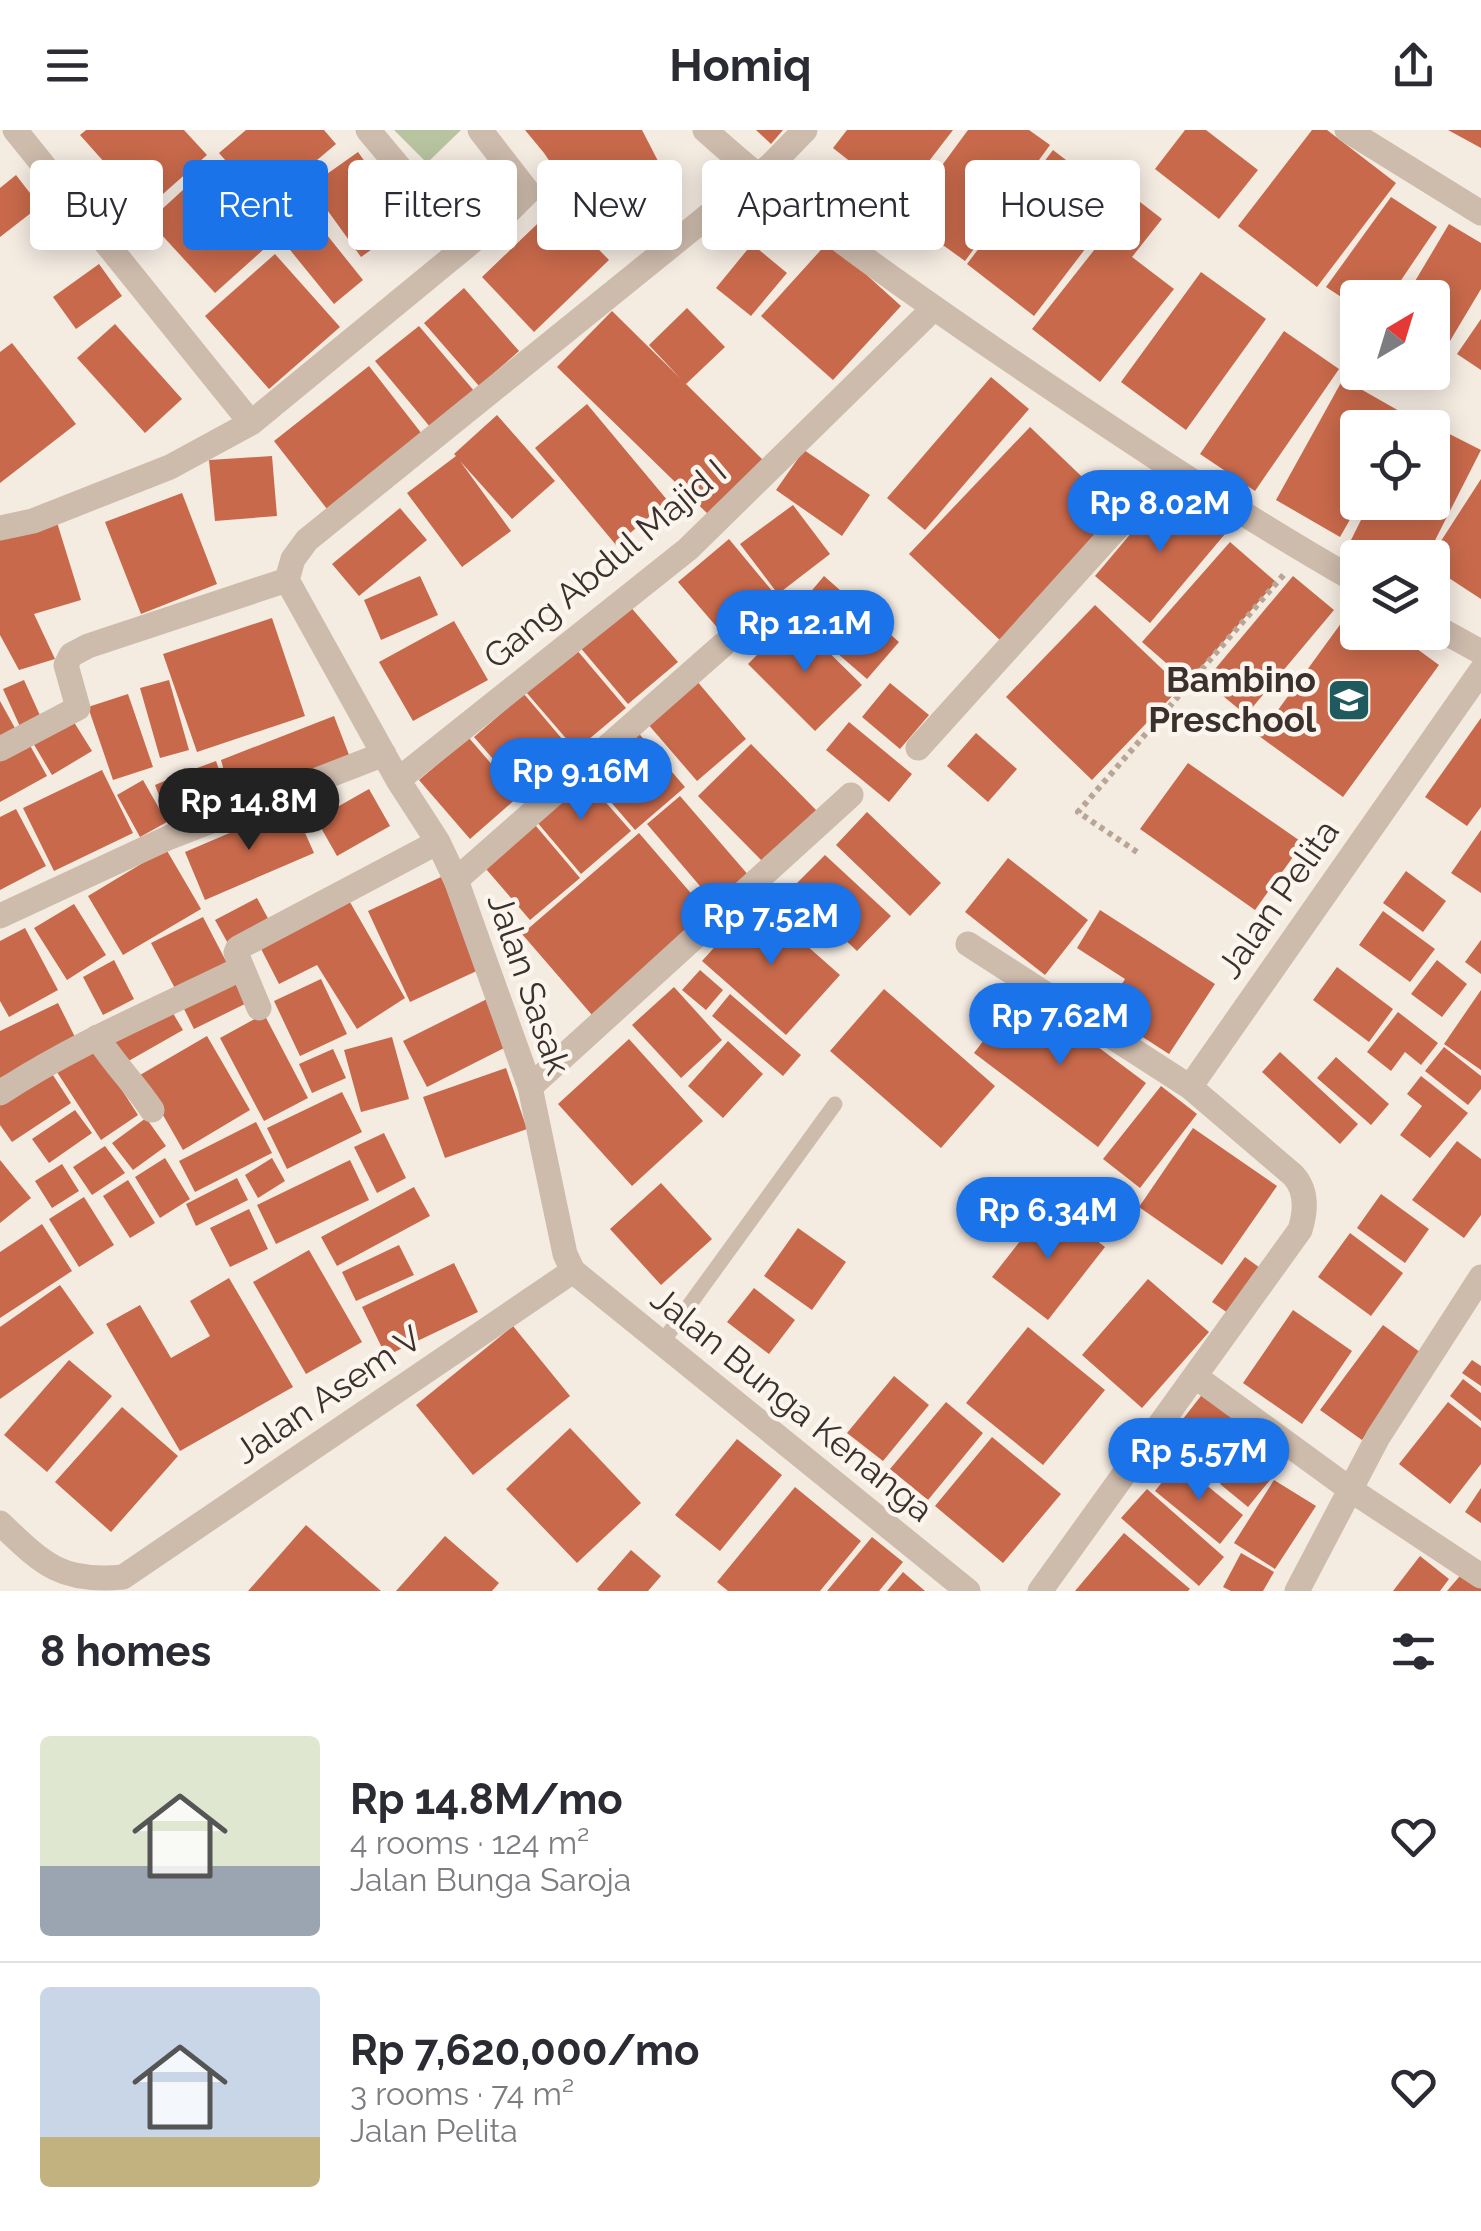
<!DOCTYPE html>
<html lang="en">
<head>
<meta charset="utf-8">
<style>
  :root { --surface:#fff; --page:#f2f2f3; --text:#2b2b33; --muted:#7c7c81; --line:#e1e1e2; --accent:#1a73e8 }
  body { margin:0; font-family:Raleway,sans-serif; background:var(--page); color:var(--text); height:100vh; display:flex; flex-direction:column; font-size:38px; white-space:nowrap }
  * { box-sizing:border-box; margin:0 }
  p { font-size:32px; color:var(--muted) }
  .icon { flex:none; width:55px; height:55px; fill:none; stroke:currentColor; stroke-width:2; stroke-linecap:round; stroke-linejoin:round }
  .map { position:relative; height:1461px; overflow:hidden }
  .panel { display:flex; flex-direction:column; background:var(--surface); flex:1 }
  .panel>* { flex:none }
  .guide { position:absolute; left:30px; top:30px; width:1422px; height:90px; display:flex; gap:20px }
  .needle { width:65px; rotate:38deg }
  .tools { position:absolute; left:1340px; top:150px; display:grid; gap:20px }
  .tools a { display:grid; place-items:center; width:110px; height:110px; border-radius:10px; background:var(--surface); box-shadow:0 5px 25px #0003; font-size:50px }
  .price { position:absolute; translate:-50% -85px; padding:0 22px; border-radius:35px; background:var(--accent); color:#fff; font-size:32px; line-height:65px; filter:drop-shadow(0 2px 5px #0008) }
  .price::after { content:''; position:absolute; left:50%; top:60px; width:30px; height:22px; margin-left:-15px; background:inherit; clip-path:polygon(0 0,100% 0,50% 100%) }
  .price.on { background:#222; color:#fff }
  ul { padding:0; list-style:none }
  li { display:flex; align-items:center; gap:30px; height:250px; padding:0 40px }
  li+li { border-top:2px solid var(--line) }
  li span { display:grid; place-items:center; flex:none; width:280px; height:200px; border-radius:10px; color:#555 }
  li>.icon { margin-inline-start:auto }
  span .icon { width:120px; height:120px; fill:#fffc; stroke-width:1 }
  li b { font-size:42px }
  h2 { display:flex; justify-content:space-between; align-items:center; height:120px; padding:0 40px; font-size:42px }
  .pill { padding:0 35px; border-radius:10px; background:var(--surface); box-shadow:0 5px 25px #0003; font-size:35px; line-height:90px }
  .pill.on { background:var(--accent); color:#fff }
  header { display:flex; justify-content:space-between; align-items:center; height:130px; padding:0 40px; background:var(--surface); font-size:45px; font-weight:700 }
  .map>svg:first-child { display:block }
  .green { fill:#b8c4a0 }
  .building { fill:#c8694b }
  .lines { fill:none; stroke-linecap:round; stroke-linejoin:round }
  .path { stroke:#b9a596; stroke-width:6; stroke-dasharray:5 5; stroke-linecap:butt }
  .service { stroke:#cdbbac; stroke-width:15 }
  .minor { stroke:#cdbbac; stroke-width:25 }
  .tertiary { stroke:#cdbbac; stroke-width:25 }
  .labels { text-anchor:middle; stroke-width:9; stroke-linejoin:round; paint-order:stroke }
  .street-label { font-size:35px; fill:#3b302b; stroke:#fbf5ee }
  .poi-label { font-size:35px; font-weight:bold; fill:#3b302b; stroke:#fbf5ee; text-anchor:end }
</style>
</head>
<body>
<header><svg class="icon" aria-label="menu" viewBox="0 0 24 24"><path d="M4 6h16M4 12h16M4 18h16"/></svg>Homiq<svg class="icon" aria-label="share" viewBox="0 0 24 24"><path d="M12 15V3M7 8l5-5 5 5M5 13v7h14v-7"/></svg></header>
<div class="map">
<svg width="1481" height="1461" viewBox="0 0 1481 1461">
  <rect width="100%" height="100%" fill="#f4ebe1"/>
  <path class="green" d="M394,0H461L427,33Z"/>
  <path class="building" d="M86,0H184L207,25L146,79L80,5Z
    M246,0H324L336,14L264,75L219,23Z
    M525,0H642L672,58L601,107L544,23Z
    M756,0H783L771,14Z
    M847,0H953L899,70L833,18Z
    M968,0H1029L1050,15L965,131L904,87Z
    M1185,0H1206L1258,40L1219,89L1155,39Z
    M1312,0H1327L1396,53L1317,157L1238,96Z
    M1448,0H1481V18Z
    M1053,20L1121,72L1034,186L967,134Z
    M358,22L409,93L361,127L310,56Z
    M833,33L889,78L862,113L805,68Z
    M207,38L273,111L215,163L149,91Z
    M16,45L40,76L0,107V58Z
    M1391,67L1437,97L1389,168H1358V178L1326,157Z
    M1135,68L1162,89L1132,127L1174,159L1100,252L1032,199Z
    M303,75L363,150L334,174L273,99Z
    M556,76L609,130L534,202L482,147Z
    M1449,94L1481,113V159L1441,226L1432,221V168H1405Z
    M829,111L901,176L833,250L761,186Z
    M752,114L787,143L751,186L716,158Z
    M275,124L340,197L269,259L205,186Z
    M99,134L122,166L76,199L53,167Z
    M1201,142L1266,189L1186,300L1121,252Z
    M464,158L519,221L479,256L424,193Z
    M687,178L725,217L686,254L765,332L711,387L557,237L612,181L680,248L649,215Z
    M1481,189V240L1457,224Z
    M115,194L182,269L145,303L77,228Z
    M419,196L475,262L431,298L375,231Z
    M1284,201L1339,239L1255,361L1200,324Z
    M12,213L76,294L0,353V222Z
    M369,236L422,304L327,379L274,311Z
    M991,247L1029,279L925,400L887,368Z
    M1343,249L1408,286L1402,298H1358L1360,372L1340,407L1276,370Z
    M587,274L668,371L616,415L535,318Z
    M497,285L555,351L512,389L460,331L511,401L462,437L407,363L456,326L454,324Z
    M1414,286L1481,320L1426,428H1386L1351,410L1370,372H1432V298H1408Z
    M1030,297L1124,387L1003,513L909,424Z
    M804,320L870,365L842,406L776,360Z
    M272,326L277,386L215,391L209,330Z
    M1481,349V469L1432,437L1430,428Z
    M1170,357L1225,404L1150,493L1095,446Z
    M182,363L217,454L141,484L105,392Z
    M793,375L830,424L778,464L740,414Z
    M400,378L427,410L359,466L332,434Z
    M55,386L81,470L34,484L55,529L19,540L0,505V403Z
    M729,409L778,468L728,510L678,452Z
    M1230,412L1276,452L1188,552L1142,512Z
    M420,446L438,485L381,510L364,470Z
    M824,446L899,512L867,549L792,484Z
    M1293,446L1334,480L1246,585L1205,551Z
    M628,474L678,532L628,574L579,516Z
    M1355,474L1358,476V502H1394L1439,535L1343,667L1259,606Z
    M1095,475L1181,557L1092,650L1006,567Z
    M272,488L305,586L197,622L163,524Z
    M794,488L862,555L815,601L748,534Z
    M454,491L488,550L413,591L379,532Z
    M576,519L626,578L576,620L526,562Z
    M24,550L43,592L22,601L3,559Z
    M169,550L189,620L160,628L140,558Z
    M696,550L746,609L697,651L647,593Z
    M890,553L929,585L900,619L862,587Z
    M128,564L153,637L113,650L88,577Z
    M524,564L574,623L524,665L474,607Z
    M0,571L16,600L0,609Z
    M334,586L351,630L233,674L221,630Z
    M1481,588V677L1467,696L1425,667Z
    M72,589L92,621L52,645L33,613Z
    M849,592L912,644L889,672L826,620Z
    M635,599L685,657L635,700L585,642Z
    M976,603L1017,639L988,672L947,636Z
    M469,608L519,666L470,709L419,650Z
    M27,610L47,646L0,672V625Z
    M751,614L819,683L766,735L698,666Z
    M216,631L232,676L205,685L189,641Z
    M1188,633L1303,713L1255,780L1140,699Z
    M102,640L133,703L54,741L23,678Z
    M186,642L204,686L172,699L155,655Z
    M580,643L631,701L581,744L531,685Z
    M143,650L167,692L140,707L117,665Z
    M369,659L390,696L337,726L316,689Z
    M680,666L750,747L717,776L647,694Z
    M293,676L314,723L205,770L185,722Z
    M16,679L46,736L0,760V687Z
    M867,682L941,753L910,786L836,715Z
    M530,689L580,748L530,790L480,732Z
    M1481,700V763L1451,743Z
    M639,703L708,783L592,885L522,804Z
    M166,719L201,779L123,825L88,766Z
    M825,725L891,786L857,821L791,759Z
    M1008,728L1088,790L1045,845L965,782Z
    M1406,741L1446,771L1423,802L1383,773Z
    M441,747L483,838L410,872L368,781Z
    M347,767L405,868L357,899L317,835L279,854L257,811Z
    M257,768L271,794L230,817L215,790Z
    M756,771L840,845L786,905L702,831Z
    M74,774L106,825L67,850L34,798Z
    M1100,780L1215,854L1169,924L1104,882L1125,849L1077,818Z
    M1383,781L1435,819L1410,852L1359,815Z
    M203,787L229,837L178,864L151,813Z
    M25,798L58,860L9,887L0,871V811Z
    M1481,810V844L1465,832Z
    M114,830L134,869L103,885L83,847Z
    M1437,830L1467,854L1442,887L1411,864Z
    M1337,837L1393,879L1369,912L1313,870Z
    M700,840L723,860L706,880L682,860Z
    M239,843L253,870L194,899L180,871Z
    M321,849L347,904L300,926L274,871Z
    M674,857L722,910L681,948L632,895Z
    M884,859L995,956L941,1018L830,921Z
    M1022,860L1146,953L1098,1017L974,923Z
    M1481,860V940L1444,914Z
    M730,864L801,925L783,946L712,886Z
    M489,868L512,914L427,957L403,911Z
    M58,873L77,911L0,948V901Z
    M168,875L183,900L125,933L110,908Z
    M1398,882L1438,913L1421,935L1405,922L1391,941L1367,922Z
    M264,884L308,968L264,991L220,908Z
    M207,906L250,980L183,1020L140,945Z
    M392,907L409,969L361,982L344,920Z
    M629,909L703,991L632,1056L558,974Z
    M728,911L763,944L723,988L688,956Z
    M91,912L138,985L101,1010L53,936Z
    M1444,917L1481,946V959L1468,975L1425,941Z
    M333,919L346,948L312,963L299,934Z
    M1280,922L1358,994L1340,1014L1262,942Z
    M1336,927L1389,974L1371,995L1317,948Z
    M506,938L527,999L445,1028L423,967Z
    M49,939L71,973L12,1012L0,995V972Z
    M1421,946L1468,983L1430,1028L1400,1005L1422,976L1407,964Z
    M1161,956L1197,984L1140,1058L1103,1029Z
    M342,962L362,1002L287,1039L267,998Z
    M75,980L92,1003L49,1033L32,1009Z
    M146,988L166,1016L133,1040L112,1013Z
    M256,992L272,1023L195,1062L179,1031Z
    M1193,998L1277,1056L1222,1135L1139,1077Z
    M384,1003L406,1048L377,1063L354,1017Z
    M1457,1011L1481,1029V1085L1464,1108L1412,1070Z
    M105,1016L125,1043L92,1065L73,1037Z
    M165,1028L190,1069L160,1088L135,1047Z
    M272,1028L285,1051L258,1068L245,1045Z
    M0,1030L31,1068L0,1093Z
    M350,1030L369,1070L276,1114L257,1075Z
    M62,1034L79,1061L52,1078L35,1051Z
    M237,1048L248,1070L196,1096L186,1074Z
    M128,1050L155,1093L130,1108L103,1066Z
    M661,1053L712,1109L661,1155L610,1099Z
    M414,1057L430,1086L337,1136L321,1107Z
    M1381,1064L1429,1099L1405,1133L1357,1098Z
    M84,1067L114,1115L79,1137L49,1089Z
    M1049,1074L1105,1117L1048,1190L992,1147Z
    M249,1079L268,1119L230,1137L210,1098Z
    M42,1094L72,1141L0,1188V1122Z
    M798,1098L846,1132L812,1180L764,1146Z
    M1350,1103L1403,1143L1371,1186L1318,1147Z
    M399,1115L414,1145L356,1171L342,1142Z
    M309,1120L362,1212L306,1244L253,1152Z
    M1245,1127L1267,1143L1235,1188L1212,1172Z
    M454,1133L478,1182L386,1226L362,1177Z
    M229,1148L293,1257L180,1321L106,1194L140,1175L171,1228L210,1206L190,1171Z
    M1148,1149L1209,1202L1142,1278L1082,1225Z
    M60,1155L94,1203L0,1269V1197Z
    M754,1158L795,1190L769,1224L727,1192Z
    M1293,1180L1352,1221L1302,1294L1243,1253Z
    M1383,1195L1424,1225L1362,1310L1320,1280Z
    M513,1196L570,1266L473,1345L416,1275Z
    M1028,1197L1105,1260L1043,1335L966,1273Z
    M69,1230L112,1266L47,1342L4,1305Z
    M1472,1230L1481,1236V1256L1462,1243Z
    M894,1246L929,1275L883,1331L847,1303Z
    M1463,1249L1481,1263V1291L1450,1266Z
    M1204,1262L1253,1300L1214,1350L1165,1312Z
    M946,1272L983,1303L928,1370L890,1339Z
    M1448,1272L1481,1298V1334L1450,1374L1399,1334Z
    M122,1277L178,1326L111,1402L55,1352Z
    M570,1298L641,1373L577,1433L506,1359Z
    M1264,1300L1292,1323L1248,1377L1220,1354Z
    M992,1307L1061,1364L1003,1433L935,1376Z
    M737,1309L782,1345L720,1421L675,1385Z
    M1178,1332L1243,1385L1220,1414L1155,1361Z
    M1274,1350L1316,1376L1275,1439L1234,1413Z
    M795,1357L861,1411L820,1461H728L717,1452Z
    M1481,1358V1393L1465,1382Z
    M1147,1359L1224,1427L1199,1456L1121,1388Z
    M306,1395L381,1461H248Z
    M1124,1403L1190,1459L1188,1461H1075Z
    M445,1406L499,1453L492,1461H396Z
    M872,1407L903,1432L879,1461H827Z
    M631,1420L661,1446L648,1461H599L597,1459Z
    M1241,1423L1274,1442L1263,1461H1231L1223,1457Z
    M1420,1426L1449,1449L1440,1461H1393Z
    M1465,1440L1481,1453V1461H1447Z
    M903,1442L925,1461H887Z"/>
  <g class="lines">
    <path class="path" d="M1137,722L1078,682L1286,442"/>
    <path class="service" d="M661,1214L835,974"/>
    <path class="minor" d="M15,0L251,293
      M368,0L465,116
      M805,0L771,35L307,410L293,429L287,450L398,650L438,712L456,750L530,957L565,1124L573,1141L968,1461
      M1347,0L1481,83
      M0,398L33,391L170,337L251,293L509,81L528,62L480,0
      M918,618L1170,339
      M0,619L78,578L66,535L71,525L88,516L287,450
      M398,650L688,419L934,178
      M456,750L724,514
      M0,786L170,707L384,624
      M968,814L1190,957L1293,1045C1307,1060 1306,1081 1300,1100L1040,1461
      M259,878L236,823L238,818L438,712
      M97,907C114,934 134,953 152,980
      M530,957L851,665
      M1190,957L1481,541
      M0,963C76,913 161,878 242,838
      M1196,1247L1351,1360L1481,1446
      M0,1393C43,1434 61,1453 123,1447L573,1141
      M1297,1461L1378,1307L1481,1147"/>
    <path class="tertiary" d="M705,0C798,84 903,157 1007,228C1122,306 1237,383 1358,452
      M1432,495L1481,522"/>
  </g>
  <defs>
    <g id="school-square" transform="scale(2.25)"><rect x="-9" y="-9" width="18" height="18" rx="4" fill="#1f5a5e" stroke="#fbf5ee"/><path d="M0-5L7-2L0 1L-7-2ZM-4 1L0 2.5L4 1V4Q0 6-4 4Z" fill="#fff"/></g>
  </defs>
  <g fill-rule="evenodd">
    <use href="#school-square" x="1349" y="570"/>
  </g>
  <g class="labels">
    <g class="street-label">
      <text transform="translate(605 434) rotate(-40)" y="12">Gang Abdul Majid I</text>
      <text transform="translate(1278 769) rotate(-55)" y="12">Jalan Pelita</text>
      <text transform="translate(529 854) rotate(71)" y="12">Jalan Sasak</text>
      <text transform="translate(328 1265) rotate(-34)" y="12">Jalan Asem V</text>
      <text transform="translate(792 1274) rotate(39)" y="12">Jalan Bunga Kenanga</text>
    </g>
    <g class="poi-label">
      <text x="1316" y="562">Bambino<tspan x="1316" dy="40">Preschool</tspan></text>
    </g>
  </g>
</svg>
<div class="tools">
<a><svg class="needle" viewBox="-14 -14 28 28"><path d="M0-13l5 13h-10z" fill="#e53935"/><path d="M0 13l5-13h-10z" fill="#7c7c81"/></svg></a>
<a><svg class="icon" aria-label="locate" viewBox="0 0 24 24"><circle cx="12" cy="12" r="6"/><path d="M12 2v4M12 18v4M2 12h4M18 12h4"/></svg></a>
<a><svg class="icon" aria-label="layers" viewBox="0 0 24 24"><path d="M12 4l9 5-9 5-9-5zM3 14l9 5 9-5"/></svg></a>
</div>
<b class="price" style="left:1160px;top:425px">Rp 8.02M</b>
<b class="price" style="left:805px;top:545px">Rp 12.1M</b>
<b class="price" style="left:581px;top:693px">Rp 9.16M</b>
<b class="price on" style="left:249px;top:723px">Rp 14.8M</b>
<b class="price" style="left:771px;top:838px">Rp 7.52M</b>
<b class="price" style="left:1060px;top:938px">Rp 7.62M</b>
<b class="price" style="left:1048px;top:1132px">Rp 6.34M</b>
<b class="price" style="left:1199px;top:1373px">Rp 5.57M</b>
<div class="guide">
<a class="pill">Buy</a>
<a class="pill on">Rent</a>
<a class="pill">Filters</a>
<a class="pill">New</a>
<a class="pill">Apartment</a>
<a class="pill">House</a>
</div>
</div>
<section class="panel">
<h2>8 homes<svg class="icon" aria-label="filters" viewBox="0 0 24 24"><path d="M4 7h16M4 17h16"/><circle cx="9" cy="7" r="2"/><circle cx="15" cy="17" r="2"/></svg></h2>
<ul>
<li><span style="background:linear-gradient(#dfe7d0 65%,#9aa5b1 0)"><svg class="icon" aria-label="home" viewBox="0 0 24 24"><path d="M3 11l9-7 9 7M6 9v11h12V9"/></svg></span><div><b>Rp 14.8M/mo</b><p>4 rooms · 124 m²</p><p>Jalan Bunga Saroja</p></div><svg class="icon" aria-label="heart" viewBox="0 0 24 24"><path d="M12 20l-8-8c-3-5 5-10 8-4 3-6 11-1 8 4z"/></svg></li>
<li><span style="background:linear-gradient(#c9d6e8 75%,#c2b280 0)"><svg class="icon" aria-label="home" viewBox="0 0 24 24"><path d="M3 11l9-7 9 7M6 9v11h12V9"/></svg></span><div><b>Rp 7,620,000/mo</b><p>3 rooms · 74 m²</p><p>Jalan Pelita</p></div><svg class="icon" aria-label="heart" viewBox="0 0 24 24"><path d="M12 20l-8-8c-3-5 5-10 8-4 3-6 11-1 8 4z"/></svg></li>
</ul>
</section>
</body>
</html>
